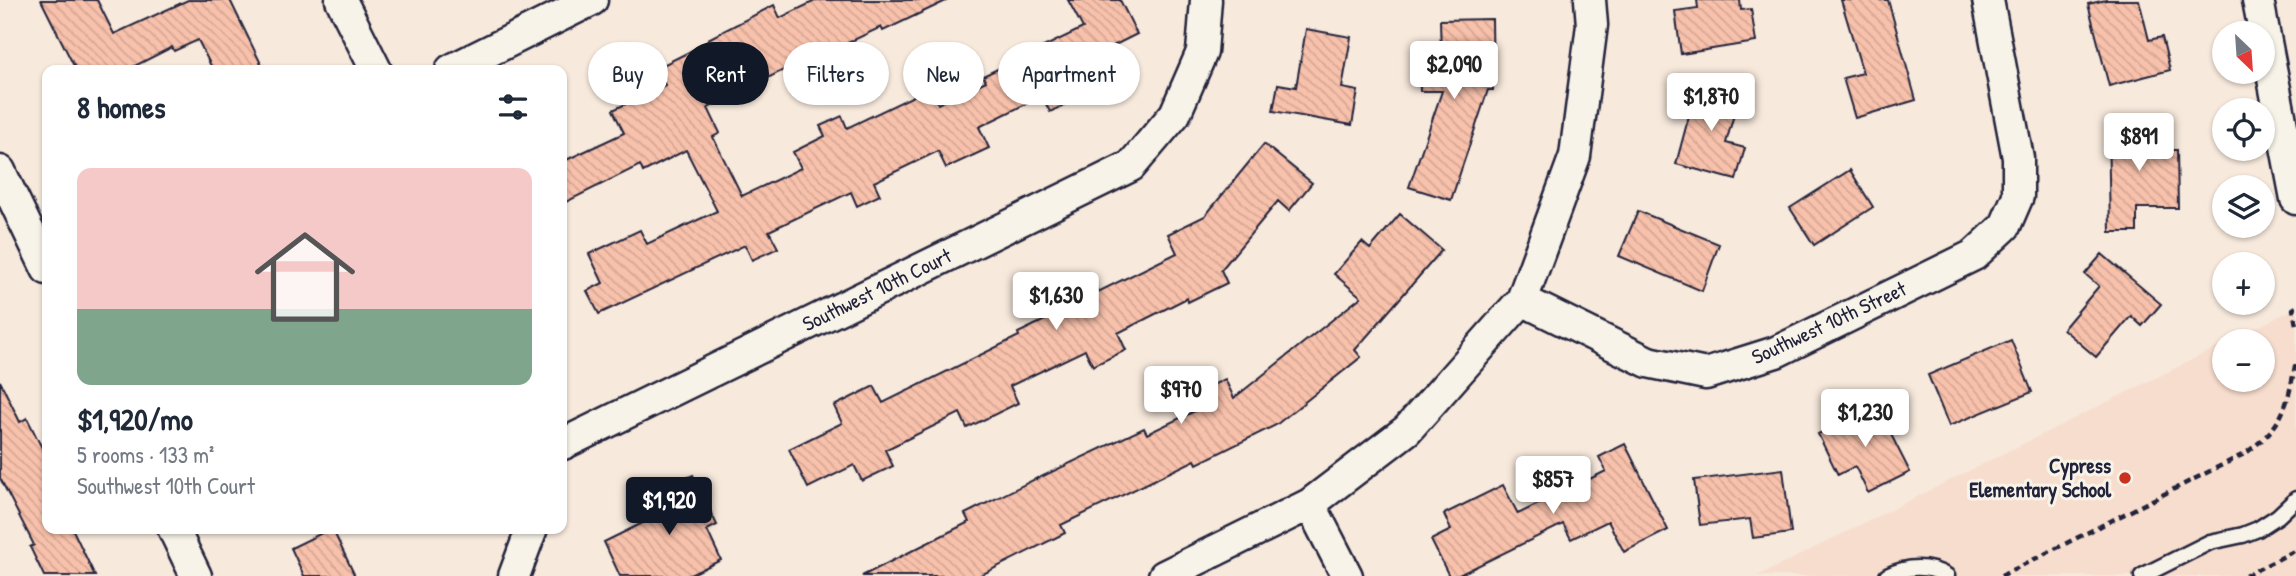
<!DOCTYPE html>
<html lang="en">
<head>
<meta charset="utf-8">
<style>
  :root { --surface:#fff; --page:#f6f6f7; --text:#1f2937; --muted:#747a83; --accent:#111827 }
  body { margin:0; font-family:"Patrick Hand",sans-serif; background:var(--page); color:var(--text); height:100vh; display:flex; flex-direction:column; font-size:26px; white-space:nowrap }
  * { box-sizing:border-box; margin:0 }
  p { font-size:23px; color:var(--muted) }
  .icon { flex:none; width:38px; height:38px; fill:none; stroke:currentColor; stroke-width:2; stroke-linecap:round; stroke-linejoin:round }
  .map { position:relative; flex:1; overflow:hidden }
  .side { position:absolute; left:42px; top:65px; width:525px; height:469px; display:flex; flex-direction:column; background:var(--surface); border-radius:14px; box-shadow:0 2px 5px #0004 }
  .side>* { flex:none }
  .banner { position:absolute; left:588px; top:42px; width:665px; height:63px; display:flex; gap:14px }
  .needle { width:46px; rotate:155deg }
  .controls { position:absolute; left:2212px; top:21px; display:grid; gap:14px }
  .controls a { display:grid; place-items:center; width:63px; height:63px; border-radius:50%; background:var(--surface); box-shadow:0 2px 5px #0004; font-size:35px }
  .price { position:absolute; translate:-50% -60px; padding:0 16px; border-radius:7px; background:#fff; color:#222; font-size:23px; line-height:46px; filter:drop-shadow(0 2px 4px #0008) }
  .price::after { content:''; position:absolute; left:50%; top:42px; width:21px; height:16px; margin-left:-10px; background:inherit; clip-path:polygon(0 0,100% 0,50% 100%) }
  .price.on { background:var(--accent); color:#fff }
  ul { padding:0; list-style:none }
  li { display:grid; align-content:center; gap:14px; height:371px; padding:0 35px }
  li span { display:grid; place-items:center; height:217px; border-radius:14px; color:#555 }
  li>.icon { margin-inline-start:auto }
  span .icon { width:126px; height:126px; fill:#fffc; stroke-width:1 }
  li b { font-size:30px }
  h2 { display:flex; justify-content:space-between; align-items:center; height:84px; padding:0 35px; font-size:30px }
  .pill { padding:0 24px; border-radius:32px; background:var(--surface); box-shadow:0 2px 5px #0004; font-size:24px; line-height:63px }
  .pill.on { background:var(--accent); color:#fff }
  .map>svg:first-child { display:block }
  .built { fill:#f7ddcd }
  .building { fill:url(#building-back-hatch); stroke:#22223b; stroke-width:2 }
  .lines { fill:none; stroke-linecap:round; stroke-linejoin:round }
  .service-casing { stroke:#22223b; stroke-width:19 }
  .minor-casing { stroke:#22223b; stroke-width:35 }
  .path { stroke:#22223b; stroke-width:4.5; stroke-dasharray:7 5; stroke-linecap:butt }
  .service { stroke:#f7f3e8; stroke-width:14 }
  .minor { stroke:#f7f3e8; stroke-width:30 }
  .poi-dot { fill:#c8321e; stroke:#f7f3e8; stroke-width:2.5 }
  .labels { text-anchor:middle; stroke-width:6; stroke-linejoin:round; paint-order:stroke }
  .street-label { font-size:21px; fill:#22223b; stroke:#f7f3e8 }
  .poi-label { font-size:21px; font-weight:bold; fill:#22223b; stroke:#f7f3e8; text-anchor:end }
</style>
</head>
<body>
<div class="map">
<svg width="2296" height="576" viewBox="0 0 2296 576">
  <defs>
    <pattern id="building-back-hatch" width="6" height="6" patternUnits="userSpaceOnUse" patternTransform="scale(1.75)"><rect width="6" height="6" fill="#f8c1ab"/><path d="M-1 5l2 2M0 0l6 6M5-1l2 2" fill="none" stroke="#d4a694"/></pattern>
  </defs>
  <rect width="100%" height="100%" fill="#f7e9dc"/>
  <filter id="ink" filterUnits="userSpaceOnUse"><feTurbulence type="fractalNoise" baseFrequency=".0143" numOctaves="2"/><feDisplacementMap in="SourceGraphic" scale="14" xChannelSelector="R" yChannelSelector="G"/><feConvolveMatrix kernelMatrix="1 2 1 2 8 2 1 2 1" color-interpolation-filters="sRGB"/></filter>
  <g filter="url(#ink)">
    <path class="built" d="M2296,308V576H1758L2224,344V380H2263V341H2229Z"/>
    <path class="building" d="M41,0H97L114,34L188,0H230L264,70H213L198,40L174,51L172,47L127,70H76Z
      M817,0H948L883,31L881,27L837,48L835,44L708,108L720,133L713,137L742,196L801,168L793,152L825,136L820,126L842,116L847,128L930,88L938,104L986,81L983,76L1083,28L1068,0H1120L1137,34L1077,64L1090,92L1050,112L1042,96L979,127L989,148L946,168L938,151L874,182L880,195L857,206L851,192L769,231L778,248L752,260L745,245L599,314L587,291L603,283L589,254L640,230L647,244L717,211L686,150L643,172L640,165L562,204V162L624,133L613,110L665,85L657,68L709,42L708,39L774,5L780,18Z
      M1697,0H1740L1741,10L1751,9L1756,42L1681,54L1675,11L1698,8Z
      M1841,0H1888L1916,100L1855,118L1843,78L1863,73Z
      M2106,0H2139L2149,40L2162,37L2170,70L2109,86L2088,4Z
      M1492,19L1493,90H1488L1451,200L1409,187L1442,91H1420L1419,54H1441L1440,20Z
      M1306,29L1351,37L1342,88L1358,91L1352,125L1273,111L1278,84L1296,87Z
      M1698,82L1740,93L1726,143L1745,148L1736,180L1676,164Z
      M2160,122V150H2177L2178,208H2137V232H2110L2108,123Z
      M1264,144L1312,183L1289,211L1278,201L1221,270L1227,283L1188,302L1187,298L1118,333L1126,350L1093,366L1085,350L1010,386L1018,403L967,428L960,413L885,450L893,466L862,481L854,465L808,488L789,449L842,423L834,406L874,386L883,403L1019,336L1018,333L1074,306L1067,290L1091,278L1098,292L1177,253L1168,234L1205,216Z
      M1850,170L1873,207L1814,245L1790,208Z
      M1638,211L1719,244L1702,291L1619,256Z
      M1400,214L1442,250L1355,350L1361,357L1276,425L1197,464L1195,460L1061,525L1065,533L979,576H862L969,522L965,514L1037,478V479L1144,428L1147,434L1201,408L1194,394L1225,379L1234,398L1361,297L1334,274L1362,242L1370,249Z
      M2102,254L2161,304L2142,326L2131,316L2096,357L2063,329L2099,286L2085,274Z
      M2011,340L2032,392L1949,426L1928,375Z
      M0,381L20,422L27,418L47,458V528H72L95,576H44L30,547L34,545L0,478Z
      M1876,405L1910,472L1868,493L1855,466L1838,475L1818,434Z
      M1625,444L1668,530L1624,552L1608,521L1571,539L1563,524L1457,576H1449L1431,540L1451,530L1444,514L1503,485L1518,514L1606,471L1599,457Z
      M1783,469L1791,533L1753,538L1750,519L1700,525L1694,480Z
      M693,475L717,525L707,530L721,560L688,576H620L604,542L669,510L659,491Z
      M332,528L355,576H304L291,548Z"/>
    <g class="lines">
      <g class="service-casing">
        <path id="service" d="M1887,576C1907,566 1926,564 1947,576
          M2142,576L2210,542L2243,535L2258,529L2278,516L2296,499"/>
      </g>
      <g class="minor-casing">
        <path id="minor" d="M341,0L376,70
          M2258,0L2296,199
          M451,70L592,0
          M0,171L47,269
          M1522,300L1648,362L1706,374L1776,352L1974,255L2005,226L2018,196V158L1988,0
          M563,444L1131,166L1175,114L1202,52L1206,0
          M1310,504L1347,576
          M173,528L196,576
          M514,576L532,528
          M1164,576L1310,504L1407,430L1522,300L1575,156L1592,25L1590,0"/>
      </g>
      <path class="path" d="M2296,307L2293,309L2296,325
        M2001,576L2246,453C2285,424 2287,406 2296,361
        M2245,576L2296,550"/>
      <use href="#service" class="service"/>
      <use href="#minor" class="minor"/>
    </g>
  </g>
  <circle class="poi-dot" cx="2125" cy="478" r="7"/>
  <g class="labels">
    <g class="street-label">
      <text transform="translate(877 290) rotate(-26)" y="7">Southwest 10th Court</text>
      <text transform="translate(1829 323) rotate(-25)" y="7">Southwest 10th Street</text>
    </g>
    <g class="poi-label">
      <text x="2111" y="473">Cypress<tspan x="2111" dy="24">Elementary School</tspan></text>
    </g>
  </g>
</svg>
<div class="controls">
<a><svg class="needle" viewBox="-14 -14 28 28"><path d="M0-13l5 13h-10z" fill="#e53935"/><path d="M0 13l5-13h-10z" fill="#747a83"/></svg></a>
<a><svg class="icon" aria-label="locate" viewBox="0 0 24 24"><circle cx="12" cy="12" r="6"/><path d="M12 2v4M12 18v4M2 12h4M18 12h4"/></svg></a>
<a><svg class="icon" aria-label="layers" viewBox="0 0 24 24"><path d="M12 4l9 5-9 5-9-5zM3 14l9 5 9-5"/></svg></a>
<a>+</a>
<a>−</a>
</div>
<b class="price" style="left:1454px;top:101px">$2,090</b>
<b class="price" style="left:1711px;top:133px">$1,870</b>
<b class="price" style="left:2139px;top:173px">$891</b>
<b class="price" style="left:1056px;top:332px">$1,630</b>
<b class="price" style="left:1181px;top:426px">$970</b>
<b class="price" style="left:1865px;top:449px">$1,230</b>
<b class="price" style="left:1553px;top:516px">$857</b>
<b class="price on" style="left:669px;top:537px">$1,920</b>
<div class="banner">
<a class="pill">Buy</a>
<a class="pill on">Rent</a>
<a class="pill">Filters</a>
<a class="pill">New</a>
<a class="pill">Apartment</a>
</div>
<section class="side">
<h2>8 homes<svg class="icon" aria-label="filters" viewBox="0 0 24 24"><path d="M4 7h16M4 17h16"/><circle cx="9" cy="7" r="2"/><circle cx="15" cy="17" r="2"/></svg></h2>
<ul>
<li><span style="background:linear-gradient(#f6c9c9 65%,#7fa58c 0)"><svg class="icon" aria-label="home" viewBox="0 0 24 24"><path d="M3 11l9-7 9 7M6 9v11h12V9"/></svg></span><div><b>$1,920/mo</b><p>5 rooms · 133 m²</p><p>Southwest 10th Court</p></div></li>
</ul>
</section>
</div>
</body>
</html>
